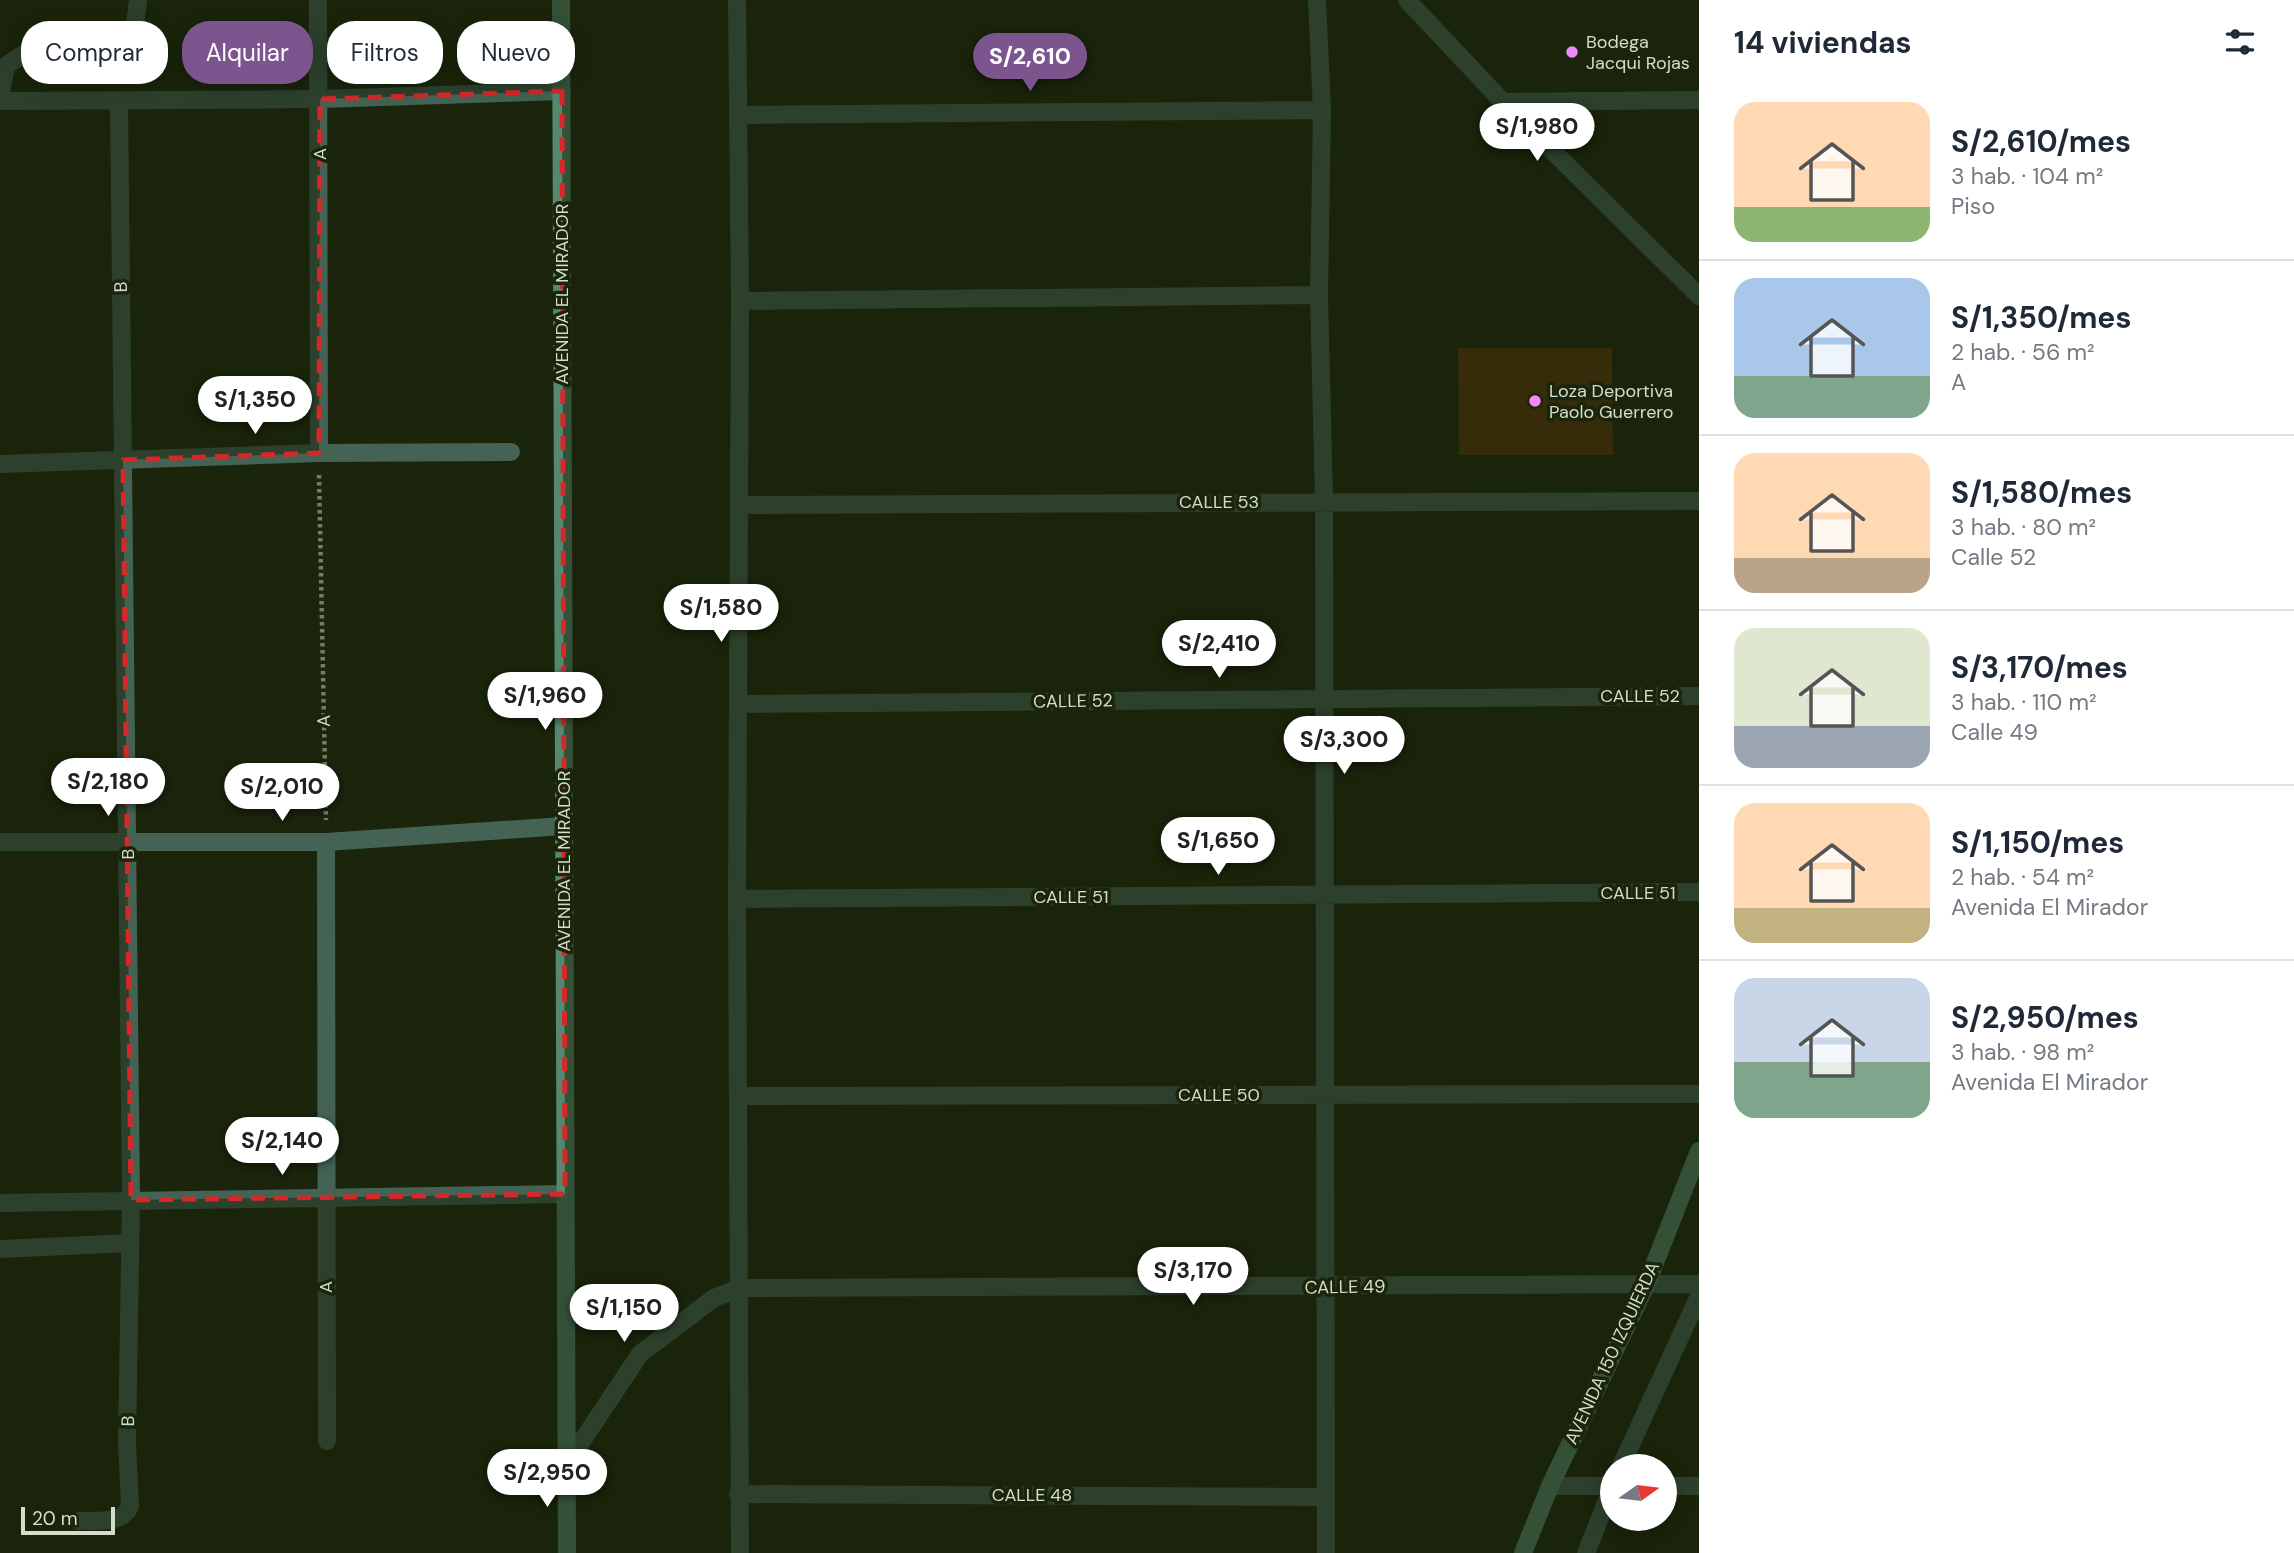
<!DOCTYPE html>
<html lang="es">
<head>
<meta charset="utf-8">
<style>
  :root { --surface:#fff; --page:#f2f2f3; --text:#1f2937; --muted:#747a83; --line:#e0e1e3; --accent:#7c558e }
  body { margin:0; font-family:"DM Sans",sans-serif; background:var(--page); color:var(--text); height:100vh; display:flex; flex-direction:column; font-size:26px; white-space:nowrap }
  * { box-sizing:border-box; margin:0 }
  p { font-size:23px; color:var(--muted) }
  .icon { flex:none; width:38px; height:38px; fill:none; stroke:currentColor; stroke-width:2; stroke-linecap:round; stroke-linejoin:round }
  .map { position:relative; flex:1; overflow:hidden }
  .panel { display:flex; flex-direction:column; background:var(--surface); width:595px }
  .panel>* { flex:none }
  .banner { position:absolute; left:21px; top:21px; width:665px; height:63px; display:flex; gap:14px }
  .needle { width:46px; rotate:76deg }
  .fabs { position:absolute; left:1600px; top:1454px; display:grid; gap:14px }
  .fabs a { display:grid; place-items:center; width:77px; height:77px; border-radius:50%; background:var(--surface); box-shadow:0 4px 18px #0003; font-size:35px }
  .scale { position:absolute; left:21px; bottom:18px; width:94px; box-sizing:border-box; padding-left:7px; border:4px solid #d4ddcc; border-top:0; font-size:19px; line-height:24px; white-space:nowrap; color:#d4ddcc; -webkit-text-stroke:5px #1a250b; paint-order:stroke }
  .price { position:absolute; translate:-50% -60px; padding:0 16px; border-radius:24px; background:#fff; color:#222; font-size:23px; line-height:46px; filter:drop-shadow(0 2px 4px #0008) }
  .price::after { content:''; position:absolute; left:50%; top:42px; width:21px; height:16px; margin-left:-10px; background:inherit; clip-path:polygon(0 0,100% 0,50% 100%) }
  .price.selected { background:var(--accent); color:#fff }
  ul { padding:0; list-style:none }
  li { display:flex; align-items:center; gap:21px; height:175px; padding:0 35px }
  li+li { border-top:2px solid var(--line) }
  li span { display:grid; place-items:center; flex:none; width:196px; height:140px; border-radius:21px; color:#555 }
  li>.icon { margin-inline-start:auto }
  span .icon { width:84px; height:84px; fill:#fffc; stroke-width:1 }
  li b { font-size:30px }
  h2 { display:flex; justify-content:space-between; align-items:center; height:84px; padding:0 35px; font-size:30px }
  .tag { padding:0 24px; border-radius:28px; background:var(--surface); box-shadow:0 4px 18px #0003; font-size:24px; line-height:63px }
  .tag.selected { background:var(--accent); color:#fff }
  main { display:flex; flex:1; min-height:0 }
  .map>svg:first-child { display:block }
  .park { fill:#5b350b }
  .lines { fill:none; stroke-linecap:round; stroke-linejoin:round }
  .path { stroke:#737d67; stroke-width:4.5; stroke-dasharray:3.5 3.5; stroke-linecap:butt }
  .street { stroke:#446354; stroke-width:18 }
  .secondary { stroke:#568870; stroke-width:18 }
  .marked { fill:none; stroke:#d62828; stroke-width:5; stroke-dasharray:14 9; stroke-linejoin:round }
  .poi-dot { fill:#ee8bf8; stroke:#1a250b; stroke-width:2.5 }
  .labels { text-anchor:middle; stroke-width:7; stroke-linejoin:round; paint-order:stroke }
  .poi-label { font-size:18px; fill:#d4ddcc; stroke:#1a250b; text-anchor:start }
  .street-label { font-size:18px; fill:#d4ddcc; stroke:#1a250b }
</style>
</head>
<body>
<main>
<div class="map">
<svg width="1699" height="1553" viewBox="0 0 1699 1553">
  <rect width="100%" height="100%" fill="#1a250b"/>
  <path class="park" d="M1458,348H1612L1613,455H1459Z"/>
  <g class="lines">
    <path class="path" d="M319,475L326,820"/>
    <path class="street" d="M318,0L319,453
      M737,0L740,301L737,899L740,1553
      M1317,0L1322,110L1319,295L1324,501L1326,1553
      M1407,0L1503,102L1699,296
      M0,97L6,66L22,55L125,42L134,33L138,0
      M0,101L320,99L562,91
      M1503,102L1699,100
      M739,115L1322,110
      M740,301L1319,295
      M0,464L319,453L511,452
      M739,505L1699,501
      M740,704L1699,696
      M0,842H326L564,826
      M326,842L327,1441
      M737,899L1699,892
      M739,1096L1699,1094
      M0,1203L565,1194
      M0,1249L130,1243
      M566,1465L640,1354L714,1298L740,1288L1699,1284
      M1621,1466L1699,1296
      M1550,1486H1612
      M1664,1486H1699
      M738,1494L1325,1497
      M79,1521C96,1520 123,1525 130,1506L127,1442L131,1200L119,103
      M1586,1553L1612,1488"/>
    <path class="secondary" d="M561,0L567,1553
      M1523,1553L1550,1486L1647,1283L1699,1151"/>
  </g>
  <path d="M0 0H1699V1553H0ZM562,91L565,1194L131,1200L123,460L319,453L320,99Z" fill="#1a250b" fill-opacity=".55" fill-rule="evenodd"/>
  <path class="marked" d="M562,91L565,1194L131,1200L123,460L319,453L320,99Z"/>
  <g class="poi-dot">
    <circle cx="1572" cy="52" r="7"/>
    <circle cx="1535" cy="401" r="7"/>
  </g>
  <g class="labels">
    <g class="poi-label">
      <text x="1586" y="48">Bodega<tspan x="1586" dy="21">Jacqui Rojas</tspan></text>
      <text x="1549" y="397">Loza Deportiva<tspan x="1549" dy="21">Paolo Guerrero</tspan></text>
    </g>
    <g class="street-label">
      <text transform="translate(320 154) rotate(-90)" y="6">A</text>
      <text transform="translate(121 287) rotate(-91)" y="6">B</text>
      <text transform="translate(562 294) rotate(-90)" y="6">AVENIDA EL MIRADOR</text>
      <text x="1219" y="508">CALLE 53</text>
      <text x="1640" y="702">CALLE 52</text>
      <text transform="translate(1073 701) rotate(-1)" y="6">CALLE 52</text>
      <text transform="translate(324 721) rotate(-91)" y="6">A</text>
      <text transform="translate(128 854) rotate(-90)" y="6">B</text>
      <text transform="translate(564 861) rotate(-90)" y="6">AVENIDA EL MIRADOR</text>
      <text x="1638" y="899">CALLE 51</text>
      <text x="1071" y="903">CALLE 51</text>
      <text x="1219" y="1101">CALLE 50</text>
      <text transform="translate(326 1287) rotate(-90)" y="6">A</text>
      <text transform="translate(1345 1287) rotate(-1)" y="6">CALLE 49</text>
      <text transform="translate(1612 1353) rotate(-65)" y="6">AVENIDA 150 IZQUIERDA</text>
      <text transform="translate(128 1421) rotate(-89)" y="6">B</text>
      <text x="1032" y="1501">CALLE 48</text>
    </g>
  </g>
</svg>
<div class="fabs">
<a><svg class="needle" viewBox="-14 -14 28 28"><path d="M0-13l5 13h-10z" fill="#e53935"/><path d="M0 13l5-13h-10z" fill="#747a83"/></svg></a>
</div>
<div class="scale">20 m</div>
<b class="price selected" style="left:1030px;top:93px">S/2,610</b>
<b class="price" style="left:1537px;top:163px">S/1,980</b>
<b class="price" style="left:255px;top:436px">S/1,350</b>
<b class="price" style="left:721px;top:644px">S/1,580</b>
<b class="price" style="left:1219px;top:680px">S/2,410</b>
<b class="price" style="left:545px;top:732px">S/1,960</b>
<b class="price" style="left:1344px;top:776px">S/3,300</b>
<b class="price" style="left:108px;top:818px">S/2,180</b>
<b class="price" style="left:282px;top:823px">S/2,010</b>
<b class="price" style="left:1218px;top:877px">S/1,650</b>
<b class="price" style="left:282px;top:1177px">S/2,140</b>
<b class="price" style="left:1193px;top:1307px">S/3,170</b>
<b class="price" style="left:624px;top:1344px">S/1,150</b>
<b class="price" style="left:547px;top:1509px">S/2,950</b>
<div class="banner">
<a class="tag">Comprar</a>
<a class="tag selected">Alquilar</a>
<a class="tag">Filtros</a>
<a class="tag">Nuevo</a>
</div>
</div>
<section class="panel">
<h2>14 viviendas<svg class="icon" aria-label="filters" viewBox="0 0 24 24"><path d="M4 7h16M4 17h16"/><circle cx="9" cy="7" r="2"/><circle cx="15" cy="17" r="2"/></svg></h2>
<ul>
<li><span style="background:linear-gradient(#ffd9b3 75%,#8fb573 0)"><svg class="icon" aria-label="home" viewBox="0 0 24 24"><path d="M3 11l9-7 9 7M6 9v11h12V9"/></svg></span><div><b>S/2,610/mes</b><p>3 hab. · 104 m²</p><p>Piso</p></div></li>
<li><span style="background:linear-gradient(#a9c7e8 70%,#7fa58c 0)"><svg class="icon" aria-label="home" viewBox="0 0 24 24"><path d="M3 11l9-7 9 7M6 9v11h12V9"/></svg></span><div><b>S/1,350/mes</b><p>2 hab. · 56 m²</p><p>A</p></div></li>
<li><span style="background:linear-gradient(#ffd9b3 75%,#b9a48a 0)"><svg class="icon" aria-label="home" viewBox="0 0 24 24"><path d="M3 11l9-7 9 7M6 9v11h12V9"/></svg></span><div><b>S/1,580/mes</b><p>3 hab. · 80 m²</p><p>Calle 52</p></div></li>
<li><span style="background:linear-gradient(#dfe7d0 70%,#9aa5b1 0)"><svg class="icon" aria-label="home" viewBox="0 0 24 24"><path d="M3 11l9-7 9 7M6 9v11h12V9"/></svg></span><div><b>S/3,170/mes</b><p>3 hab. · 110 m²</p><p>Calle 49</p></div></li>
<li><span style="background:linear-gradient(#ffd9b3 75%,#c2b280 0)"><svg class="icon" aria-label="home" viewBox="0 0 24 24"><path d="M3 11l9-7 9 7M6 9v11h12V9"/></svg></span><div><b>S/1,150/mes</b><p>2 hab. · 54 m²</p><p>Avenida El Mirador</p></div></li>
<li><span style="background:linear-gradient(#c9d6e8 60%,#7fa58c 0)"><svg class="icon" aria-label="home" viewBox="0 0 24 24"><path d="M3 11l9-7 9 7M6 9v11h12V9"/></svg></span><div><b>S/2,950/mes</b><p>3 hab. · 98 m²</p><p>Avenida El Mirador</p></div></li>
</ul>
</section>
</main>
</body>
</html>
